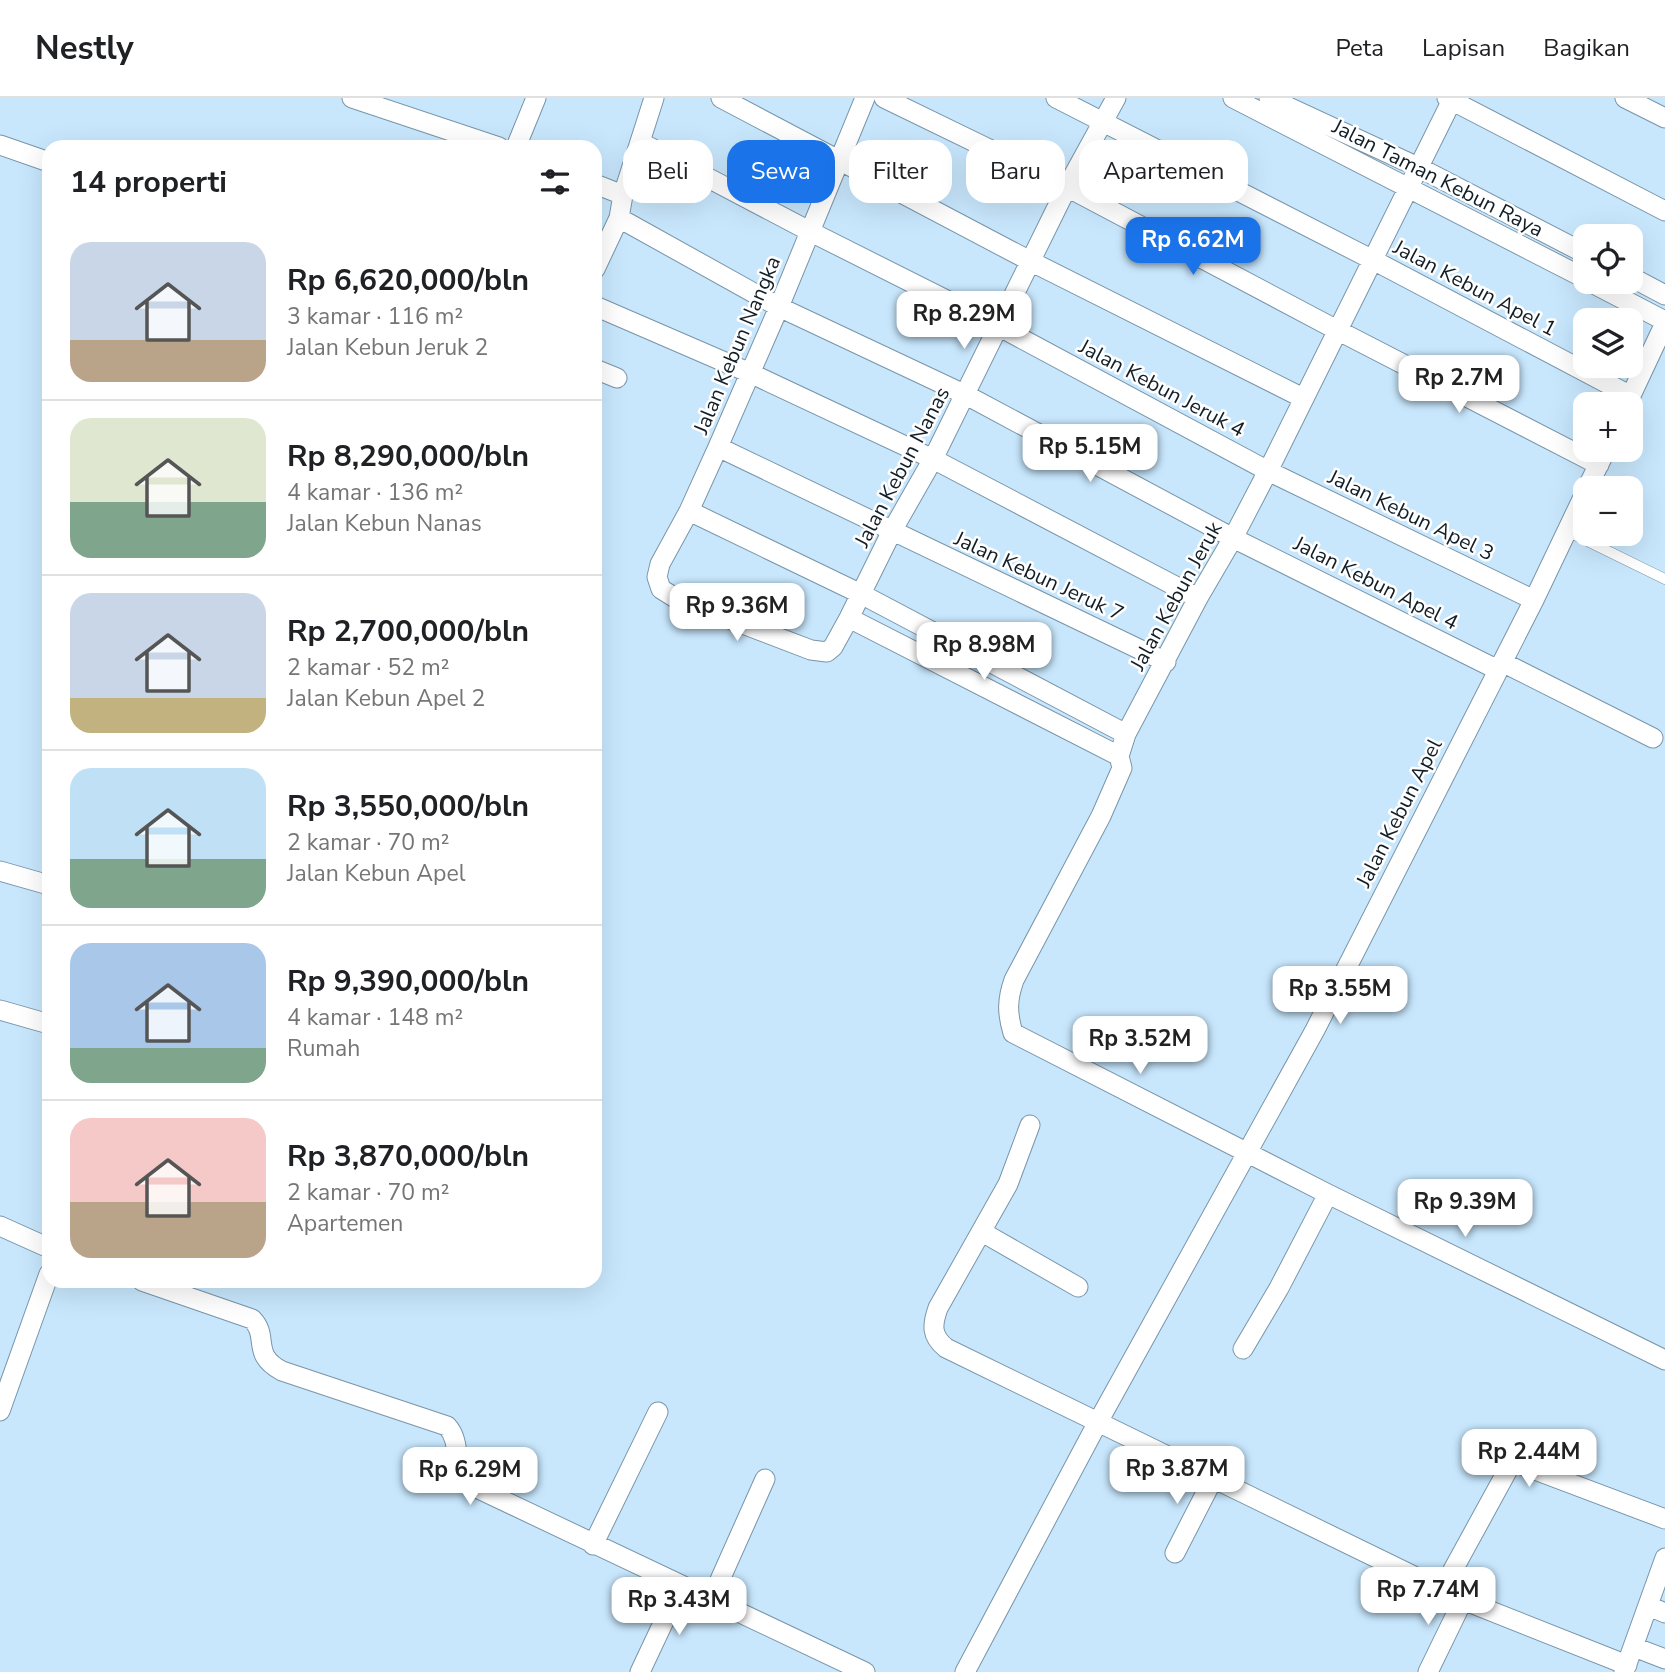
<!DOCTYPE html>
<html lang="id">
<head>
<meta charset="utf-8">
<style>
  :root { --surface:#fff; --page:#f6f6f6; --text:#202124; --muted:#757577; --line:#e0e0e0; --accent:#1a73e8 }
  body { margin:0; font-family:"Nunito Sans",sans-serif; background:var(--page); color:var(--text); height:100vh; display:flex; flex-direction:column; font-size:26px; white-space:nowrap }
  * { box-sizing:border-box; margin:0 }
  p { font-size:23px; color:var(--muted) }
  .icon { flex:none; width:38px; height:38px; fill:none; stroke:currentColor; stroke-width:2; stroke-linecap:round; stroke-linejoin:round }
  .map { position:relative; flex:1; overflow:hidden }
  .panel { position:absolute; left:42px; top:42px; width:560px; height:1148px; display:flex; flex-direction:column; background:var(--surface); border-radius:21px; box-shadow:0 7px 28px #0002 }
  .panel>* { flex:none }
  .hud { position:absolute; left:623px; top:42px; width:665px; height:63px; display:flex; gap:14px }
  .buttons { position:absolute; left:1573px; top:126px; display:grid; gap:14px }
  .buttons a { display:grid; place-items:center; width:70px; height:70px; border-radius:14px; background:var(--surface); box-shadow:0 7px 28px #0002; font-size:35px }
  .price { position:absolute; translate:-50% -60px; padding:0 16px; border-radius:14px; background:#fff; color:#222; font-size:23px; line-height:46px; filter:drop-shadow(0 2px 4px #0008) }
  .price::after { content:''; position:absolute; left:50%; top:42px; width:21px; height:16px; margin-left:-10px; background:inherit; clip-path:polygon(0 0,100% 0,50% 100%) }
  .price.current { background:var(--accent); color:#fff }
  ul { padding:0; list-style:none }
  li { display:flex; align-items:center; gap:21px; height:175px; padding:0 28px }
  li+li { border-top:2px solid var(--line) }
  li span { display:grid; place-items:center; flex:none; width:196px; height:140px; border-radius:21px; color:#555 }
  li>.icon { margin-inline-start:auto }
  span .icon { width:84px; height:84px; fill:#fffc; stroke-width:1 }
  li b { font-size:30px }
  h2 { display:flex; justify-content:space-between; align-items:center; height:84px; padding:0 28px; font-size:30px }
  .pill { padding:0 24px; border-radius:21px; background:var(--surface); box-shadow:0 7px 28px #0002; font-size:24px; line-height:63px }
  .pill.current { background:var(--accent); color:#fff }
  header { display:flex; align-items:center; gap:42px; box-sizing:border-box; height:98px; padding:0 35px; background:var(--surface); border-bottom:2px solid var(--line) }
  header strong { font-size:33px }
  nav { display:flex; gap:38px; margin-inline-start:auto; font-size:24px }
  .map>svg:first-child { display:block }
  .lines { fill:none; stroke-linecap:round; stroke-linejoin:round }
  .service-casing { stroke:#7895a9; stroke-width:11 }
  .minor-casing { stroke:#7895a9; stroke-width:21 }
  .service { stroke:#fff; stroke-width:10 }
  .minor { stroke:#fff; stroke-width:19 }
  .labels { text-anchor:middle; stroke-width:5; stroke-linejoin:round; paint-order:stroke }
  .street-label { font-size:21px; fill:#121e26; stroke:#fff }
</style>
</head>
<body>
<header>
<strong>Nestly</strong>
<nav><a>Peta</a><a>Lapisan</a><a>Bagikan</a></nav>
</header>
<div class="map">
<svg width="1665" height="1574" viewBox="0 0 1665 1574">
  <rect width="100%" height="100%" fill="#c8e7fd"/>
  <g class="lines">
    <g class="service-casing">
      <path id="service" d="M1567,433L1665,481"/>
    </g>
    <g class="minor-casing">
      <path id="minor" d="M352,0L499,49
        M721,0L1032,164L1303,300
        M865,0L779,209L718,349L689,413L660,466L657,479L661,491L677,501L811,552L827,554L833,549L849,520L892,433L933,361L1067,89L1116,0
        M884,0L1067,89L1337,232L1599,367
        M1056,0L1373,162L1631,298
        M1233,0L1586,181
        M1269,0L1418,69L1586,156
        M1447,0L1665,113
        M1453,0L1268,373L1233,440L1198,500L1126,636L1119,658L1122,670L1101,718L1014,882C1007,902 1007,915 1013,935L1328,1096L1665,1262
        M1625,0L1665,20
        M640,44L811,134L998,228L1268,373L1534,502
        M0,47L49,64
        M516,49L536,0
        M595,86L623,97L619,120L595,171
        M623,97L654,0
        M619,120L779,209L966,297L1233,440L1498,572
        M1631,179L1665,197
        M1590,184L1665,223
        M595,208L750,275L933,361L1198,500
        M595,271L617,280
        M1627,306L1665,225
        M718,349L1166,564
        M1587,390L1606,352
        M689,413L861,496L1126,636
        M849,520L1119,658
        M1502,564L1653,640
        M0,773L49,787
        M0,912L49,926
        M1030,1027L1008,1086L938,1210C932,1227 931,1238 946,1250L1463,1502L1627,1567
        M0,1128L49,1150
        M982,1134L1078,1189
        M142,1183L252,1221C270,1239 250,1256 282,1273L447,1328C461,1343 454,1366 464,1384L865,1574
        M1243,1251L1279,1190L1328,1096
        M0,1313L49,1176
        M593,1447L658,1314
        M1175,1455L1214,1379
        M1442,1492L1511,1366H1519L1665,1421
        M711,1502L765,1381
        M1649,1508L1665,1515
        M1634,1549L1665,1561
        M640,1574L681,1487
        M965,1574L1098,1324L1315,932L1534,502L1586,393
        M1428,1574L1463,1502
        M1624,1574L1665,1460"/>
    </g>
    <use href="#service" class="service"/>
    <use href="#minor" class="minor"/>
  </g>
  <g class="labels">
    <g class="street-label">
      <text transform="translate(1438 80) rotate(27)" y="7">Jalan Taman Kebun Raya</text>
      <text transform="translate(1475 190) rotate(28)" y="7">Jalan Kebun Apel 1</text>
      <text transform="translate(737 247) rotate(-67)" y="7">Jalan Kebun Nangka</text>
      <text transform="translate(1162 290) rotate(28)" y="7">Jalan Kebun Jeruk 4</text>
      <text transform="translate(902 369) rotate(-62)" y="7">Jalan Kebun Nanas</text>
      <text transform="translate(1411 417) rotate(26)" y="7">Jalan Kebun Apel 3</text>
      <text transform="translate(1039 478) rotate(25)" y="7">Jalan Kebun Jeruk 7</text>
      <text transform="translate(1376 485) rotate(27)" y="7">Jalan Kebun Apel 4</text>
      <text transform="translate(1176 498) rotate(-61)" y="7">Jalan Kebun Jeruk</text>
      <text transform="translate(1399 715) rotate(-63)" y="7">Jalan Kebun Apel</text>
    </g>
  </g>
</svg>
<div class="buttons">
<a><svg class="icon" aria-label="locate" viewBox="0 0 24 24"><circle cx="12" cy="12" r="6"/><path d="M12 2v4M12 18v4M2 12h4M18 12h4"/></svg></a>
<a><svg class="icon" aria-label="layers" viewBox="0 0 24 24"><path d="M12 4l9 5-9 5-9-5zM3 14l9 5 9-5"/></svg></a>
<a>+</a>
<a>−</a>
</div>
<b class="price current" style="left:1193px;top:179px">Rp 6.62M</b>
<b class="price" style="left:964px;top:253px">Rp 8.29M</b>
<b class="price" style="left:1459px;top:317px">Rp 2.7M</b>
<b class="price" style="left:1090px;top:386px">Rp 5.15M</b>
<b class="price" style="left:737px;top:545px">Rp 9.36M</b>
<b class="price" style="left:984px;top:584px">Rp 8.98M</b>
<b class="price" style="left:1340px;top:928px">Rp 3.55M</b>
<b class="price" style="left:1140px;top:978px">Rp 3.52M</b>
<b class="price" style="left:1465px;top:1141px">Rp 9.39M</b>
<b class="price" style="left:1529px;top:1391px">Rp 2.44M</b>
<b class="price" style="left:1177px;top:1408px">Rp 3.87M</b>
<b class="price" style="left:470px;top:1409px">Rp 6.29M</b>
<b class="price" style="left:1428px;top:1529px">Rp 7.74M</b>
<b class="price" style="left:679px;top:1539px">Rp 3.43M</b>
<div class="hud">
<a class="pill">Beli</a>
<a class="pill current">Sewa</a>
<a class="pill">Filter</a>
<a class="pill">Baru</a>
<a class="pill">Apartemen</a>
</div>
<section class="panel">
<h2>14 properti<svg class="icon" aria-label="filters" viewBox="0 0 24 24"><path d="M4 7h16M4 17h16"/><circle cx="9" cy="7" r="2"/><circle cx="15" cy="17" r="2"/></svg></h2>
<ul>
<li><span style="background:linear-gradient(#c9d6e8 70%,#b9a48a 0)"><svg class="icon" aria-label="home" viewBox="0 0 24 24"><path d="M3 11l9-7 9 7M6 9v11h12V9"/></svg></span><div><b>Rp 6,620,000/bln</b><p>3 kamar · 116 m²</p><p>Jalan Kebun Jeruk 2</p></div></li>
<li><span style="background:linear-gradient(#dfe7d0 60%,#7fa58c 0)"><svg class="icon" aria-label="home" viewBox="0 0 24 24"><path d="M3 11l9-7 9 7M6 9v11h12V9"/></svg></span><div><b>Rp 8,290,000/bln</b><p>4 kamar · 136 m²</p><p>Jalan Kebun Nanas</p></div></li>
<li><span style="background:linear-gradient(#c9d6e8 75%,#c2b280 0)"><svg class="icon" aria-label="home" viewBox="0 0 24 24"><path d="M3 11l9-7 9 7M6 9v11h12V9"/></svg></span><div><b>Rp 2,700,000/bln</b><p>2 kamar · 52 m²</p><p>Jalan Kebun Apel 2</p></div></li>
<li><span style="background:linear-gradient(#bfe0f5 65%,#7fa58c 0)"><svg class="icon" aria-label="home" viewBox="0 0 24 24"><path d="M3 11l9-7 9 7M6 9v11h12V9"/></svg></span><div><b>Rp 3,550,000/bln</b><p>2 kamar · 70 m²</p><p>Jalan Kebun Apel</p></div></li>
<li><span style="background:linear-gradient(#a9c7e8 75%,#7fa58c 0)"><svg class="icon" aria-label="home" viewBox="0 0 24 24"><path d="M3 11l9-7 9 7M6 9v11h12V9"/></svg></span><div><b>Rp 9,390,000/bln</b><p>4 kamar · 148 m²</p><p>Rumah</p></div></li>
<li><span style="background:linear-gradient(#f6c9c9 60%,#b9a48a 0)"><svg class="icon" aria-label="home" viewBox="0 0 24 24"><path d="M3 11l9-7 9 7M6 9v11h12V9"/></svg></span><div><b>Rp 3,870,000/bln</b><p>2 kamar · 70 m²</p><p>Apartemen</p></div></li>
</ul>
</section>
</div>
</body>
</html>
